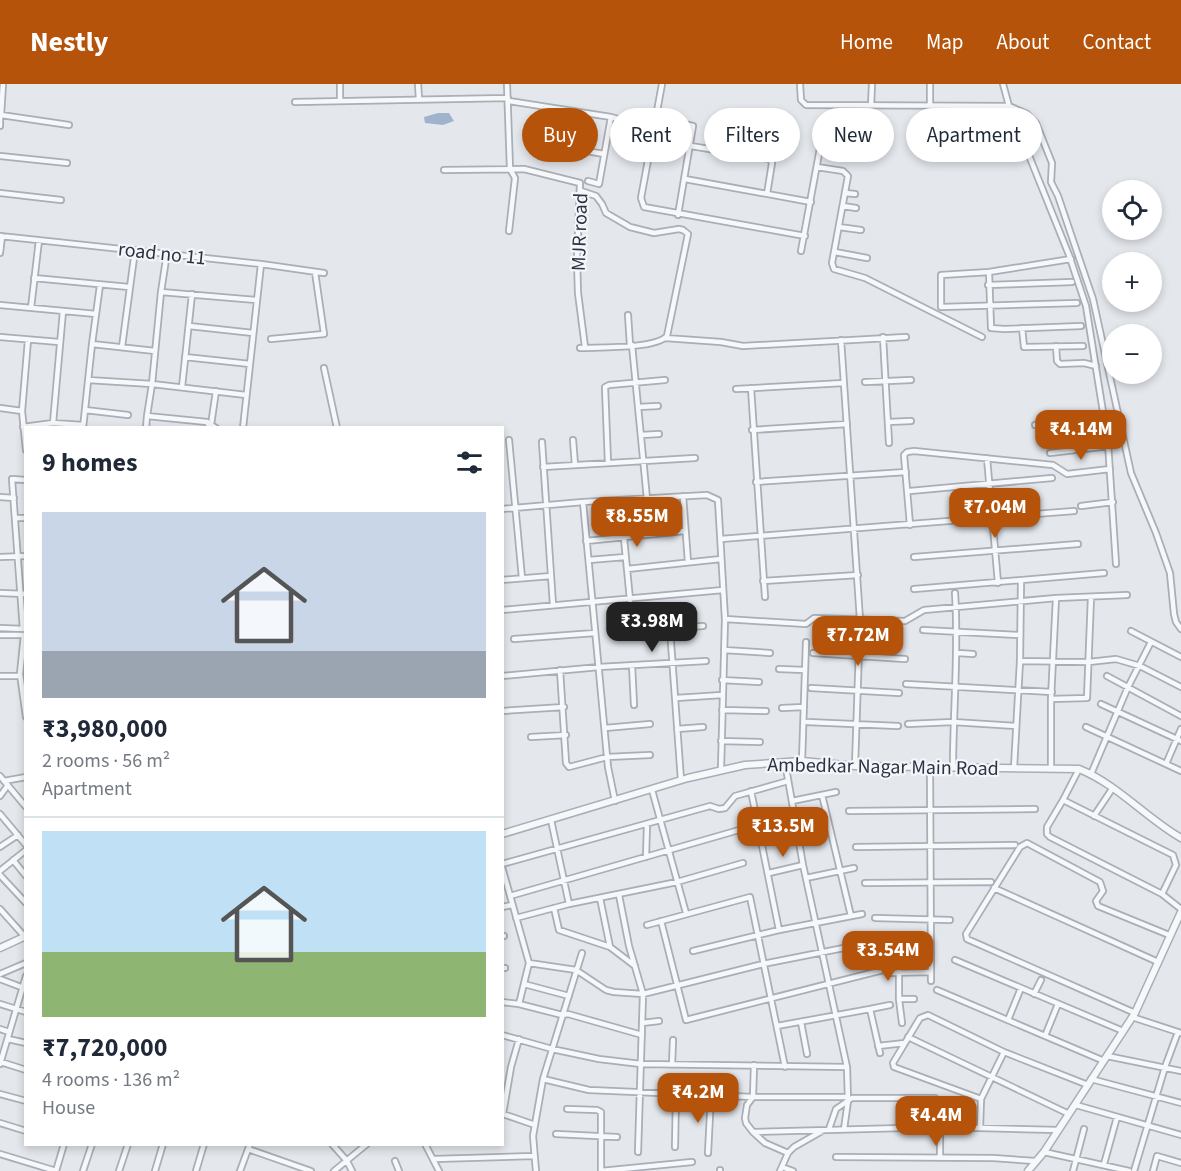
<!DOCTYPE html>
<html lang="en">
<head>
<meta charset="utf-8">
<style>
  :root { --surface:#fff; --page:#f6f6f7; --text:#1f2937; --muted:#747a83; --line:#e0e1e3; --accent:#b45309 }
  body { margin:0; font-family:"Source Sans 3",sans-serif; background:var(--page); color:var(--text); height:100vh; display:flex; flex-direction:column; font-size:22px; white-space:nowrap }
  * { box-sizing:border-box; margin:0 }
  p { font-size:20px; color:var(--muted) }
  .icon { flex:none; width:33px; height:33px; fill:none; stroke:currentColor; stroke-width:2; stroke-linecap:round; stroke-linejoin:round }
  .map { position:relative; flex:1; overflow:hidden }
  .drawer { position:absolute; left:24px; top:342px; width:480px; height:720px; display:flex; flex-direction:column; background:var(--surface); border-radius:0px; box-shadow:0 3px 9px #0003 }
  .drawer>* { flex:none }
  .banner { position:absolute; left:522px; top:24px; width:568px; height:54px; display:flex; gap:12px }
  .controls { position:absolute; left:1102px; top:96px; display:grid; gap:12px }
  .controls a { display:grid; place-items:center; width:60px; height:60px; border-radius:50%; background:var(--surface); box-shadow:0 3px 9px #0003; font-size:30px }
  .price { position:absolute; translate:-50% -51px; padding:0 14px; border-radius:12px; background:var(--accent); color:#fff; font-size:20px; line-height:39px; filter:drop-shadow(0 2px 3px #0008) }
  .price::after { content:''; position:absolute; left:50%; top:36px; width:18px; height:14px; margin-left:-9px; background:inherit; clip-path:polygon(0 0,100% 0,50% 100%) }
  .price.selected { background:#222; color:#fff }
  ul { padding:0; list-style:none }
  li { display:grid; align-content:center; gap:12px; height:318px; padding:0 18px }
  li+li { border-top:2px solid var(--line) }
  li span { display:grid; place-items:center; height:186px; border-radius:0px; color:#555 }
  li>.icon { margin-inline-start:auto }
  span .icon { width:108px; height:108px; fill:#fffc; stroke-width:1 }
  li b { font-size:26px }
  h2 { display:flex; justify-content:space-between; align-items:center; height:72px; padding:0 18px; font-size:26px }
  .pill { padding:0 21px; border-radius:27px; background:var(--surface); box-shadow:0 3px 9px #0003; font-size:21px; line-height:54px }
  .pill.selected { background:var(--accent); color:#fff }
  header { display:flex; align-items:center; gap:36px; box-sizing:border-box; height:84px; padding:0 30px; background:var(--accent); color:#fff }
  header strong { font-size:28px }
  nav { display:flex; gap:33px; margin-inline-start:auto; font-size:21px }
  .map>svg:first-child { display:block }
  .water { fill:#9fb4cc }
  .lines { fill:none; stroke-linecap:round; stroke-linejoin:round }
  .minor-casing { stroke:#a9aeb7; stroke-width:8 }
  .tertiary-casing { stroke:#a9aeb7; stroke-width:9 }
  .minor { stroke:#f7f8fa; stroke-width:4.5 }
  .tertiary { stroke:#f7f8fa; stroke-width:6 }
  .labels { text-anchor:middle; stroke-width:4.5; stroke-linejoin:round; paint-order:stroke }
  .street-label { font-size:20px; fill:#2b3445; stroke:#f4f6f9 }
</style>
</head>
<body>
<header>
<strong>Nestly</strong>
<nav><a>Home</a><a>Map</a><a>About</a><a>Contact</a></nav>
</header>
<div class="map">
<svg width="1181" height="1087" viewBox="0 0 1181 1087">
  <rect width="100%" height="100%" fill="#e4e7ec"/>
  <path class="water" d="M438,29H449L454,37L443,41L425,39L424,33Z"/>
  <g class="lines">
    <g class="minor-casing">
      <path id="minor" d="M3,0L1,31L69,41
        M418,0L419,15
        M507,0L510,85L515,94L509,147
        M662,0L641,114L644,123L805,152
        M800,0L801,16L806,21L1009,22L1027,30L1036,39L1052,79L1051,98L1058,112L1093,215L1131,389L1156,449L1170,489L1174,530L1176,538L1181,545
        M1003,0L1009,22L1069,171L1086,222L1108,359L1116,480
        M340,17V0
        M509,17L611,33L654,46
        M295,18L508,14
        M930,21V0
        M871,22L872,0
        M0,31V42
        M656,34L693,42L678,131
        M540,59L604,70
        M691,62L770,75L772,79L767,110
        M0,72L67,79
        M817,83L843,87L848,92L832,179L834,185L865,194L982,253
        M444,86L524,85L580,99L577,175L578,209L585,263
        M685,95L811,118
        M588,97L599,100L611,33
        M0,109L61,116
        M845,109L855,110
        M843,122L856,124
        M839,143L861,146
        M0,152L261,180L324,189
        M801,167L820,64
        M835,168L867,174
        M0,169L2,152
        M167,169L161,208L152,300L246,311
        M1071,175L989,188L991,244L1004,245L1081,242
        M989,188L941,191V223L1077,219
        M34,194L129,203
        M988,201L1072,198
        M161,208L257,216
        M0,221L96,230
        M31,224L39,156
        M628,231L630,261
        M189,242L253,249
        M1022,244L1024,263L1083,262
        M0,253L59,258
        M883,253L889,359
        M665,254L721,258L743,262L906,253
        M271,255L324,250L315,188
        M841,256L860,536L855,682
        M92,260L100,201
        M632,261L647,415
        M1056,262L1057,277L1060,280L1084,279L1096,282
        M122,263L135,166
        M580,264C599,263 655,265 667,252L688,150L683,146L679,145L654,149L630,143L606,129L602,120L596,112L581,107
        M185,273L250,280
        M324,284L337,344
        M88,296L152,300L147,332
        M865,298L911,296
        M182,303L192,210
        M751,304L765,513
        M736,305L844,299
        M638,323L658,322
        M0,324L22,327
        M85,326L128,331
        M888,338L911,337
        M53,339L63,227
        M1035,341L1105,333
        M23,343L53,339L83,341
        M83,344L92,260L155,267
        M146,344L147,332L207,338L210,344
        M216,344L211,341L216,307
        M243,344L261,180
        M752,346L847,340
        M641,351L659,350
        M509,356L522,494
        M573,356L575,381
        M542,358L553,521
        M26,366L22,327L28,256
        M1050,369L1109,362
        M987,374L998,499
        M608,379L605,303L609,301L665,296
        M543,383L695,374
        M756,398L906,388
        M910,407L1052,394
        M683,412L688,478
        M0,413L14,414
        M1081,422L1113,418
        M502,425L583,418
        M15,434H26
        M910,441L904,371L907,368L914,367L1053,381L1067,390L1110,385
        M624,454L627,485
        M721,455L1074,427
        M586,457L685,447
        M0,473L26,472
        M914,473L1078,460
        M589,476L625,473
        M502,496L551,492
        M763,497L858,491
        M914,505L1104,489
        M0,509L26,510
        M630,516L627,485L721,475
        M502,526L723,506
        M725,535L806,540L814,534L905,537L924,526L1056,514
        M0,544L24,545
        M23,545L12,395L26,396
        M670,545L681,696
        M923,546L1020,551
        M1131,547L1181,573
        M613,548L703,542
        M0,551H24
        M24,551L20,590L26,633
        M514,555L595,549
        M724,566L770,569
        M813,569L905,575
        M958,569L973,570
        M1020,577L1089,578L1116,575L1140,582L1181,603
        M632,581L634,621
        M779,585L805,586
        M560,586L566,679L569,683L607,673L650,671
        M0,592H20
        M502,592L599,583L706,577
        M1107,592L1181,632
        M722,596L759,598
        M906,600L1052,608
        M811,604L899,609
        M676,614L722,611
        M1051,615L1087,614L1091,513
        M1101,620L1181,657
        M782,624L804,623
        M722,626L766,627
        M502,627L564,623
        M807,638L898,642
        M908,640L953,638L1016,642
        M1086,643L1181,687
        M605,644L650,640
        M677,645L703,643
        M531,653L566,651
        M721,657L760,658
        M802,677L806,558
        M785,678L803,781L847,983L848,1017L844,1045
        M1166,680L1181,645
        M930,684L931,888
        M953,684C953,625 959,567 955,509
        M1014,684L1020,577L1021,497
        M1051,684V615L1056,514L1127,511
        M1091,690L1128,603L1151,558
        M0,692L26,723
        M4,697L26,693
        M652,706L686,829
        M751,707L779,846
        M822,711L851,832
        M0,712L8,701
        M1063,716L1079,685
        M615,717L608,683L583,418L707,411L718,416L725,535L721,685
        M792,717L836,708
        M849,727L1035,725
        M0,730L26,761
        M1094,732L1112,705
        M551,736L569,820
        M0,763L18,751
        M856,763L1015,761
        M646,773L647,740
        M13,776L26,792
        M502,780L710,722L719,725L725,724L735,712L788,697
        M502,783L529,879L519,920
        M0,787L26,766
        M769,789L803,781
        M0,791L26,819
        M806,794L854,784
        M865,799L991,798
        M994,804L1158,878
        M1162,810L1176,781L1173,771L1063,716L1047,743V750L1050,753L1162,810L1181,825
        M619,811L629,862L643,910L638,1068
        M510,812L739,746
        M600,814L610,863L635,882
        M502,823L512,821
        M554,824L559,846L610,863
        M0,825L25,853
        M516,834L569,820L677,798L743,779
        M875,834L950,836
        M661,837L686,936L883,886
        M647,841L750,813L785,983
        M502,852H504
        M899,855V915L902,939
        M693,867L779,846L862,830
        M955,876L1123,947
        M529,879L576,886L606,906L614,908L643,910L763,880L874,858
        M502,884H505
        M889,889L931,888V897
        M0,890L26,879
        M0,895L21,903
        M524,900L569,912
        M937,906L1104,977
        M1034,910L1041,896
        M899,915H914
        M502,918L519,920L562,931L568,930L642,951
        M0,920L26,928
        M870,925L890,921
        M1135,929L967,855L966,850L1020,763L1027,759L1100,798L1103,807L1096,817L1098,822L1169,851
        M1132,933L1181,949
        M1008,936L1021,904
        M801,938L807,970
        M642,939L659,937
        M777,942L870,925L880,969
        M0,945L9,948
        M502,951L552,965L599,975L641,980L847,983
        M1045,952L1058,920
        M908,953L1069,1030
        M8,955L26,959
        M519,955L511,983L503,1030L535,1041
        M878,962L905,959
        M1004,968L981,1015L894,983L893,979L920,934L928,931L1004,968L1088,1001
        M1107,972L1181,987
        M1,978L26,986
        M0,980L26,892
        M672,981L673,956
        M754,981L753,1013L747,1021L745,1034L746,1039L753,1048L941,1043L1058,1046
        M543,995L589,1006L753,1013H848
        M1091,995L1181,1019
        M0,1010L26,1017
        M1076,1021L1181,1051
        M567,1025L597,1026L601,1028V1087
        M0,1039L26,1047
        M980,1044L981,1015
        M829,1045L836,1025L852,1014H935L940,1020V1074
        M753,1048L765,1059L788,1069
        M556,1050L617,1053
        M332,1060L347,1077L352,1087
        M425,1060L439,1087
        M675,1063L676,1010
        M248,1065L311,1087
        M1044,1068L1129,1087
        M708,1069L711,1011
        M0,1070L56,1087
        M836,1073L993,1074L1035,1077
        M434,1075L534,1072
        M395,1077L399,1087
        M1104,1080L1117,1033
        M782,1083L793,1087
        M56,1087L64,1060
        M83,1087L92,1060
        M119,1087L128,1060
        M155,1087L163,1060
        M196,1087L204,1060
        M240,1087L250,1060
        M334,1087L367,1060
        M536,1087L533,1052L543,995L582,869
        M601,1087L692,1078
        M720,1087V1086
        M780,1087L788,1069L794,1063L822,1047
        M1073,1087L1084,1045
        M1134,1087L1165,983L1178,948
        M1153,1087L1157,1072L1181,1079"/>
    </g>
    <g class="tertiary-casing">
      <path id="tertiary" d="M502,750L688,694L745,681L802,677L855,682L1079,685C1117,700 1146,734 1181,754
        M0,864L26,852
        M1028,1087L1044,1068L1135,929L1181,828"/>
    </g>
    <use href="#minor" class="minor"/>
    <use href="#tertiary" class="tertiary"/>
  </g>
  <g class="labels">
    <g class="street-label">
      <text transform="translate(579 148) rotate(-88)" y="7">MJR road</text>
      <text transform="translate(162 169) rotate(6)" y="7">road no 11</text>
      <text transform="translate(883 682) rotate(1)" y="7">Ambedkar Nagar Main Road</text>
    </g>
  </g>
</svg>
<div class="controls">
<a><svg class="icon" aria-label="locate" viewBox="0 0 24 24"><circle cx="12" cy="12" r="6"/><path d="M12 2v4M12 18v4M2 12h4M18 12h4"/></svg></a>
<a>+</a>
<a>−</a>
</div>
<b class="price" style="left:1081px;top:377px">₹4.14M</b>
<b class="price" style="left:995px;top:455px">₹7.04M</b>
<b class="price" style="left:637px;top:464px">₹8.55M</b>
<b class="price selected" style="left:652px;top:569px">₹3.98M</b>
<b class="price" style="left:858px;top:583px">₹7.72M</b>
<b class="price" style="left:783px;top:774px">₹13.5M</b>
<b class="price" style="left:888px;top:898px">₹3.54M</b>
<b class="price" style="left:698px;top:1040px">₹4.2M</b>
<b class="price" style="left:936px;top:1063px">₹4.4M</b>
<div class="banner">
<a class="pill selected">Buy</a>
<a class="pill">Rent</a>
<a class="pill">Filters</a>
<a class="pill">New</a>
<a class="pill">Apartment</a>
</div>
<section class="drawer">
<h2>9 homes<svg class="icon" aria-label="filters" viewBox="0 0 24 24"><path d="M4 7h16M4 17h16"/><circle cx="9" cy="7" r="2"/><circle cx="15" cy="17" r="2"/></svg></h2>
<ul>
<li><span style="background:linear-gradient(#c9d6e8 75%,#9aa5b1 0)"><svg class="icon" aria-label="home" viewBox="0 0 24 24"><path d="M3 11l9-7 9 7M6 9v11h12V9"/></svg></span><div><b>₹3,980,000</b><p>2 rooms · 56 m²</p><p>Apartment</p></div></li>
<li><span style="background:linear-gradient(#bfe0f5 65%,#8fb573 0)"><svg class="icon" aria-label="home" viewBox="0 0 24 24"><path d="M3 11l9-7 9 7M6 9v11h12V9"/></svg></span><div><b>₹7,720,000</b><p>4 rooms · 136 m²</p><p>House</p></div></li>
</ul>
</section>
</div>
</body>
</html>
